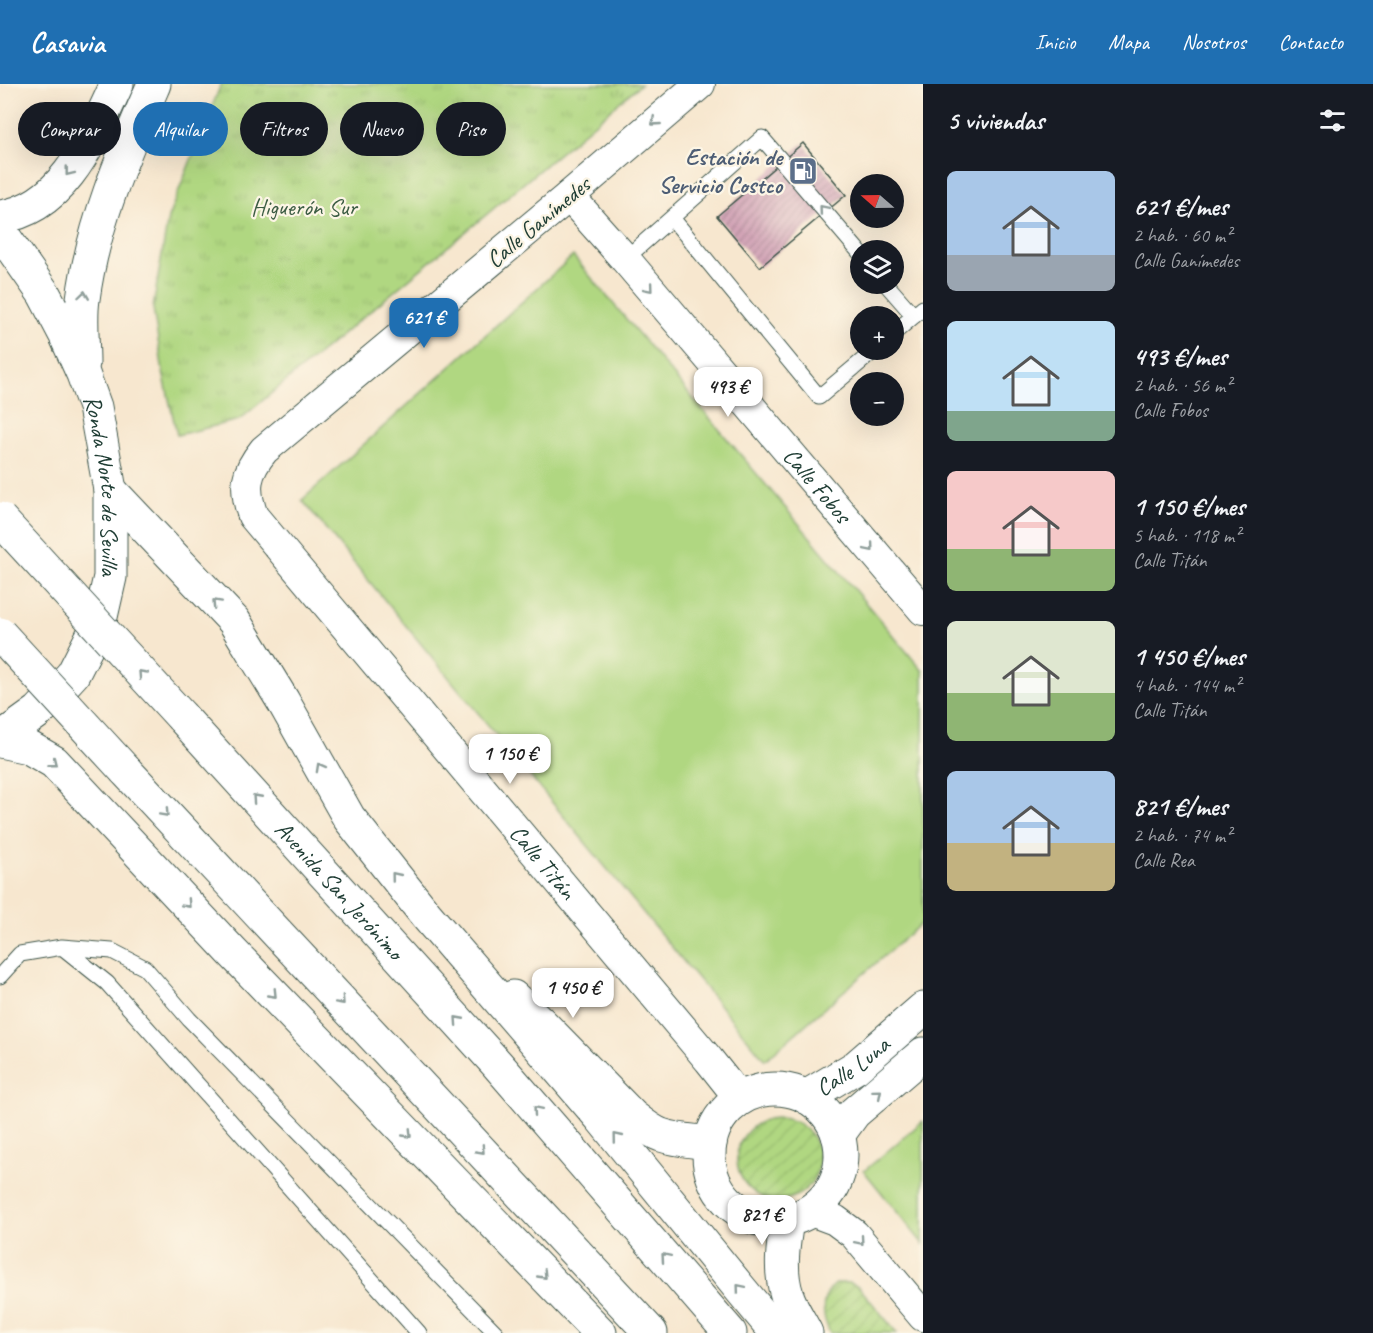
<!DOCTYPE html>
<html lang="es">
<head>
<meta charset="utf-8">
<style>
  :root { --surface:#171b24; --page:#242831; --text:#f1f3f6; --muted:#9ea1a6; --accent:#1f6fb2 }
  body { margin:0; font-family:Caveat,sans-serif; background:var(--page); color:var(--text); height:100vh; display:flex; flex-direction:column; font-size:22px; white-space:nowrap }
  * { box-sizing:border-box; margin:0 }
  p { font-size:20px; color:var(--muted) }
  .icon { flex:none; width:33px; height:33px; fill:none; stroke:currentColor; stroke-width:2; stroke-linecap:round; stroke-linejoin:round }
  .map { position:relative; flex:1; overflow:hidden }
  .sheet { display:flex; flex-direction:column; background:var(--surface); width:450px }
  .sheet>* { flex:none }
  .hud { position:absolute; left:18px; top:18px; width:570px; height:54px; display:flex; gap:12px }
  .needle { width:39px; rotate:290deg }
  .fabs { position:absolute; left:850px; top:90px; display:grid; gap:12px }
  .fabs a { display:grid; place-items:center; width:54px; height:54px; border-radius:50%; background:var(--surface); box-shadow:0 6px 24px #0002; font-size:30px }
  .price { position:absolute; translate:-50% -51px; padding:0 14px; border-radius:12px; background:#fff; color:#222; font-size:20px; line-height:39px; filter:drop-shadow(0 2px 3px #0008) }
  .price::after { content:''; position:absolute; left:50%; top:36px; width:18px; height:14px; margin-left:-9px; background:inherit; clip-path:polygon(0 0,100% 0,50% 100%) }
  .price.selected { background:var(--accent); color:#fff }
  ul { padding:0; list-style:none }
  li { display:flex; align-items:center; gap:18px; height:150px; padding:0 24px }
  li span { display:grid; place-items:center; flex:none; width:168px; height:120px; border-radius:9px; color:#555 }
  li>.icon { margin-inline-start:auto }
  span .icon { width:72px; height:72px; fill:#fffc; stroke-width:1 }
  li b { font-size:26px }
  h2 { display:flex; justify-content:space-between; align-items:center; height:72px; padding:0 24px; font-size:26px }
  .chip { padding:0 21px; border-radius:27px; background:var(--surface); box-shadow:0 6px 24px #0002; font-size:21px; line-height:54px }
  .chip.selected { background:var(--accent); color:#fff }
  header { display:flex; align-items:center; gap:36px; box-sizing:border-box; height:84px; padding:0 30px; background:var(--accent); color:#fff }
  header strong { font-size:28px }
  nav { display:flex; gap:33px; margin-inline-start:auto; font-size:21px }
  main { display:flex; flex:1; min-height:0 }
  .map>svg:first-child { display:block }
  .grass { fill:#b0d781; stroke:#688a5a; stroke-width:1.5 }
  .park { fill:url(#park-tufts); stroke:#688a5a; stroke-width:1.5 }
  .garden { fill:url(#garden-furrows); stroke:#688a5a; stroke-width:1.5 }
  .building { fill:url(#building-hatch) }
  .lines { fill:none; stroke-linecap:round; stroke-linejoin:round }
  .service-casing { stroke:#3f564b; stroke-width:17 }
  .minor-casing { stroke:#3f564b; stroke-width:32 }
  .tertiary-casing { stroke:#3f564b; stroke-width:35 }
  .primary-casing { stroke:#3f564b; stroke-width:35 }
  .trunk-casing { stroke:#3f564b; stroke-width:35 }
  .service { stroke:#fff; stroke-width:15 }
  .minor { stroke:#fff; stroke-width:30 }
  .tertiary { stroke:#fff; stroke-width:33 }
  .primary { stroke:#fff; stroke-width:33 }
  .trunk { stroke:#fff; stroke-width:33 }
  .motorway-bridge-casing { stroke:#3f564b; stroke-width:35; stroke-linecap:butt }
  .motorway-bridge { stroke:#fff; stroke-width:33 }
  .oneway { stroke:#8f9e9a }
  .labels { text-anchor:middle; stroke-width:4.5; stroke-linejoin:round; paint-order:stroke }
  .service-label { font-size:24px; font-weight:bold; fill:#4e5e75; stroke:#fcf5e5; text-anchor:end }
  .park-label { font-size:24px; fill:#3c5c43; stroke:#fcf5e5 }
  .street-label { font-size:24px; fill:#1f3d34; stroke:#fcf5e5 }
</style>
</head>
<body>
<header>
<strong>Casavia</strong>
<nav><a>Inicio</a><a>Mapa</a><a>Nosotros</a><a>Contacto</a></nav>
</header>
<main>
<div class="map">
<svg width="923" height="1249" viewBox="0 0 923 1249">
  <defs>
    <pattern id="park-tufts" width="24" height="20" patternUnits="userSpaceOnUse" patternTransform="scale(1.5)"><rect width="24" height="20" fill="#b0d781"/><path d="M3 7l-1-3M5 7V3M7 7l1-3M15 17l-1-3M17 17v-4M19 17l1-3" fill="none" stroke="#97b970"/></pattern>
    <pattern id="garden-furrows" width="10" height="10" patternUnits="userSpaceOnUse" patternTransform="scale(1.5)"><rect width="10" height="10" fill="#b0d781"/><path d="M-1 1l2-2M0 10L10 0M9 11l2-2" fill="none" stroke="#97b970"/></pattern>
    <pattern id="building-hatch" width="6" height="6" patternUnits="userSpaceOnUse" patternTransform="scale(1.5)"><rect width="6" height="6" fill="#d3a4b7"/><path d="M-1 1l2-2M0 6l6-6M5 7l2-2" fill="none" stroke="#ab8796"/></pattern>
  </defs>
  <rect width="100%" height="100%" fill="#fcf5e5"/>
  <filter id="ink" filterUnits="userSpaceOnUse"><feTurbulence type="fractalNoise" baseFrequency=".0167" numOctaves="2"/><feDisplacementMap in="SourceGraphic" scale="12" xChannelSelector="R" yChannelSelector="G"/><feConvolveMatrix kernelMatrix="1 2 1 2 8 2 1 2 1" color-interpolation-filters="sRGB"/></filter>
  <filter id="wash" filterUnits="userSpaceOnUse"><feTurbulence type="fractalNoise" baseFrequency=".008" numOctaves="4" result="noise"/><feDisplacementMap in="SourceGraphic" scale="24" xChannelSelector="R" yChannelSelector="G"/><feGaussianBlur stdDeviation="1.35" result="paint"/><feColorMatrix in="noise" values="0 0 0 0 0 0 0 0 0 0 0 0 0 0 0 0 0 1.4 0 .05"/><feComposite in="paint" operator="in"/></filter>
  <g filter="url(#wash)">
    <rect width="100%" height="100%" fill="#f7e7cf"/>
    <path class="grass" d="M573,172L923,587V838L765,976L302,416Z
      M923,1037V1160L864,1087Z"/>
    <path class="park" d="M221,0H641L486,131L239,336L177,351L163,288L153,224L168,134Z"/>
    <path class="garden" d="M737 1075a41 41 0 1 1 82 0a41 41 0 1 1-82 0Z
      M837,1199H850L859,1203L897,1249H830C821,1230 819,1212 837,1199Z"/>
    <g id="blocks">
      <path class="building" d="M803,59L846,111L760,183L717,132Z"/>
    </g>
  </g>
  <g filter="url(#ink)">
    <use href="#blocks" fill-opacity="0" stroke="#3f564b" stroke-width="1.5"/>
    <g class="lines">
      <g class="service-casing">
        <path id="service" d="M672,134L819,313L875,266
          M625,175L762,54L861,170
          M886,200L914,232
          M894,249L923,224
          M62,863L112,867L145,884L189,935L496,1249
          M0,892L20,870L62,863L107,899L419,1249"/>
      </g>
      <g class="minor-casing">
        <g id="minor">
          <path id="s1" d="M700,0L569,112L264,366C245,389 243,404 253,432L709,976L740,1015"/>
          <path id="s2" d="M569,112L625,175L923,526"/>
          <path d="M811,1127L835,1136L854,1150L923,1232"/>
        </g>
      </g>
      <g class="tertiary-casing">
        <g id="tertiary">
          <path d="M513,913L540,938L632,1032C641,1039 650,1047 661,1051C676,1056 694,1057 710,1059"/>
          <circle cx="775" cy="1071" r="66"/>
          <path id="s3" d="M806,1013L856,983L923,925"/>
          <path d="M838,1051L854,1029L923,970"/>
          <path d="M787,1137C783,1161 779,1187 787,1211C791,1224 800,1237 806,1249"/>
        </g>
      </g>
      <g class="primary-casing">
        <g id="primary">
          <path d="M110,406L234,537L283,617L349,734L426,831L601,1034L742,1207L777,1249"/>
          <path id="s4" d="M182,633L497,980L730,1249"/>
          <path d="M0,657L28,663L54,678L232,868L600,1249"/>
          <path d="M125,686L651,1249"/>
        </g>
      </g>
      <g class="trunk-casing">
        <g id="trunk">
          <path d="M0,133C65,124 92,53 117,0"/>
          <path id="s5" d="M0,147L44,210L65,250L83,290L95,323L110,406V493L100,537L73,590L39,627L10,648L0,652"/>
          <path d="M83,279C83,258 80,235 83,215C93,139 124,69 154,0"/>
        </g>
      </g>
      <use href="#service" class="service"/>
      <use href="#minor" class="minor"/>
      <use href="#tertiary" class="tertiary"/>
      <use href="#primary" class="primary"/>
      <use href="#trunk" class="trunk"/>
      <g class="motorway-bridge-casing">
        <path id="motorway-bridge" d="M0,435L182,633
          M0,550L125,686"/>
      </g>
      <use href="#motorway-bridge" class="motorway-bridge"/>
    </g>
    <defs><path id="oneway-chevron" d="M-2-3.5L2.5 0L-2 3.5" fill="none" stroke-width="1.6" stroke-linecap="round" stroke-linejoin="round" transform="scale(1.5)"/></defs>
    <g class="oneway">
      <use href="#oneway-chevron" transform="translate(655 38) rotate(139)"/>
      <use href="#oneway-chevron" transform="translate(69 88) rotate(128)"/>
      <use href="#oneway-chevron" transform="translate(823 125) rotate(-130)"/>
      <use href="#oneway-chevron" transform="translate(649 204) rotate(50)"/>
      <use href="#oneway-chevron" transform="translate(84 211) rotate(-82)"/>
      <use href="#oneway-chevron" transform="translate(870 464) rotate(50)"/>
      <use href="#oneway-chevron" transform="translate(216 519) rotate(-133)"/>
      <use href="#oneway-chevron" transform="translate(142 590) rotate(-133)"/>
      <use href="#oneway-chevron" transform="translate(53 679) rotate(38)"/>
      <use href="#oneway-chevron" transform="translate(320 683) rotate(-119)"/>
      <use href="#oneway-chevron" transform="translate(256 714) rotate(-132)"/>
      <use href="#oneway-chevron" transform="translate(165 729) rotate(47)"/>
      <use href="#oneway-chevron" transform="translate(395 792) rotate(-129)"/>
      <use href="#oneway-chevron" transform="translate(187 820) rotate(47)"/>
      <use href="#oneway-chevron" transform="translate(273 910) rotate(46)"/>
      <use href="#oneway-chevron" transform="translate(341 917) rotate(47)"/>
      <use href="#oneway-chevron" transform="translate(458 936) rotate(-132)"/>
      <use href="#oneway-chevron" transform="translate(878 1009) rotate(-40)"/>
      <use href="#oneway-chevron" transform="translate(537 1026) rotate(-131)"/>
      <use href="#oneway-chevron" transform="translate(408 1050) rotate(46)"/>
      <use href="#oneway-chevron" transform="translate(617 1053) rotate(-129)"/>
      <use href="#oneway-chevron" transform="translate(481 1066) rotate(47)"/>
      <use href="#oneway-chevron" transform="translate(860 1157) rotate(49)"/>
      <use href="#oneway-chevron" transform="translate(665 1173) rotate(-131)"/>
      <use href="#oneway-chevron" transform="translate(543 1191) rotate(46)"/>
      <use href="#oneway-chevron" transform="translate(740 1204) rotate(-130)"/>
    </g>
  </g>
  <defs>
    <g id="fuel-square" transform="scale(1.5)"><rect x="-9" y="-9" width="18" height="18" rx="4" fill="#5c6f8a" stroke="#fcf5e5"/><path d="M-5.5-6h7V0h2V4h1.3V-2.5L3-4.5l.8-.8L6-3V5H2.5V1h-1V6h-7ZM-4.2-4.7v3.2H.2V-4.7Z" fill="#fff"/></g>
  </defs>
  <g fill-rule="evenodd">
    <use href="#fuel-square" x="803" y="87"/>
  </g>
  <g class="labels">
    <g class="service-label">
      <text x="782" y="81">Estación de<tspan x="782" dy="28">Servicio Costco</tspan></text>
    </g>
    <g class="park-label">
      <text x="304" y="131">Higuerón Sur</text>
    </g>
    <g class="street-label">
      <text transform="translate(538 138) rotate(-40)" y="8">Calle Ganímedes</text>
      <text dy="8" stroke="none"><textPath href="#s2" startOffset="381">Calle Fobos</textPath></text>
      <text dy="8" stroke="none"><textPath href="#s5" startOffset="280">Ronda Norte de Sevilla</textPath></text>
      <text dy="8" stroke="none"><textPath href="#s1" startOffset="1092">Calle Titán</textPath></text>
      <text dy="8" stroke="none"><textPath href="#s4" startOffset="234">Avenida San Jerónimo</textPath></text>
      <text dy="8" stroke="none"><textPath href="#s3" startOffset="56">Calle Luna</textPath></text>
    </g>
  </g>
</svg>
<div class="fabs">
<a><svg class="needle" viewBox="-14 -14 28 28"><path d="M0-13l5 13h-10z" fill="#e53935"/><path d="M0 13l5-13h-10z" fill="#9ea1a6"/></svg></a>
<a><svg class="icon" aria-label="layers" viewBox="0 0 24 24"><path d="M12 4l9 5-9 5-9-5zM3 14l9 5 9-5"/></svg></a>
<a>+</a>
<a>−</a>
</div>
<b class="price selected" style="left:424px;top:265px">621 €</b>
<b class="price" style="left:728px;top:334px">493 €</b>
<b class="price" style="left:510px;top:701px">1 150 €</b>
<b class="price" style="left:573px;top:935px">1 450 €</b>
<b class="price" style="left:762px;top:1162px">821 €</b>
<div class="hud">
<a class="chip">Comprar</a>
<a class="chip selected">Alquilar</a>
<a class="chip">Filtros</a>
<a class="chip">Nuevo</a>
<a class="chip">Piso</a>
</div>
</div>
<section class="sheet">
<h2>5 viviendas<svg class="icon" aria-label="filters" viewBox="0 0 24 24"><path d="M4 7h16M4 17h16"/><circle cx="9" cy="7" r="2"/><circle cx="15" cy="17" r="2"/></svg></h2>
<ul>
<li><span style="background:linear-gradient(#a9c7e8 70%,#9aa5b1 0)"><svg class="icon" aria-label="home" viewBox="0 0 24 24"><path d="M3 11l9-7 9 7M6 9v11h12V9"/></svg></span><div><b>621 €/mes</b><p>2 hab. · 60 m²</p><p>Calle Ganímedes</p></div></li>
<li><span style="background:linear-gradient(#bfe0f5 75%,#7fa58c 0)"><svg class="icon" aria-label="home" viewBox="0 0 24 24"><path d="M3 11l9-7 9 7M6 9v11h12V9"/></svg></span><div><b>493 €/mes</b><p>2 hab. · 56 m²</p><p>Calle Fobos</p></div></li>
<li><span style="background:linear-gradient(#f6c9c9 65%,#8fb573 0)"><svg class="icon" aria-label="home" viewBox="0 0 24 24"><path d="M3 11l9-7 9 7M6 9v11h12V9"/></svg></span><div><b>1 150 €/mes</b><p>5 hab. · 118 m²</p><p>Calle Titán</p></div></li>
<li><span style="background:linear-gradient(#dfe7d0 60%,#8fb573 0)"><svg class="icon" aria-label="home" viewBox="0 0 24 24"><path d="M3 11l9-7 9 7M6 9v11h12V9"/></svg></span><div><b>1 450 €/mes</b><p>4 hab. · 144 m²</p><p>Calle Titán</p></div></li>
<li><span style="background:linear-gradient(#a9c7e8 60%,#c2b280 0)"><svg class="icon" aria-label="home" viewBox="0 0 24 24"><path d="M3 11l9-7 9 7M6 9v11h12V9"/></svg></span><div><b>821 €/mes</b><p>2 hab. · 74 m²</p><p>Calle Rea</p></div></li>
</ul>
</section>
</main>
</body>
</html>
